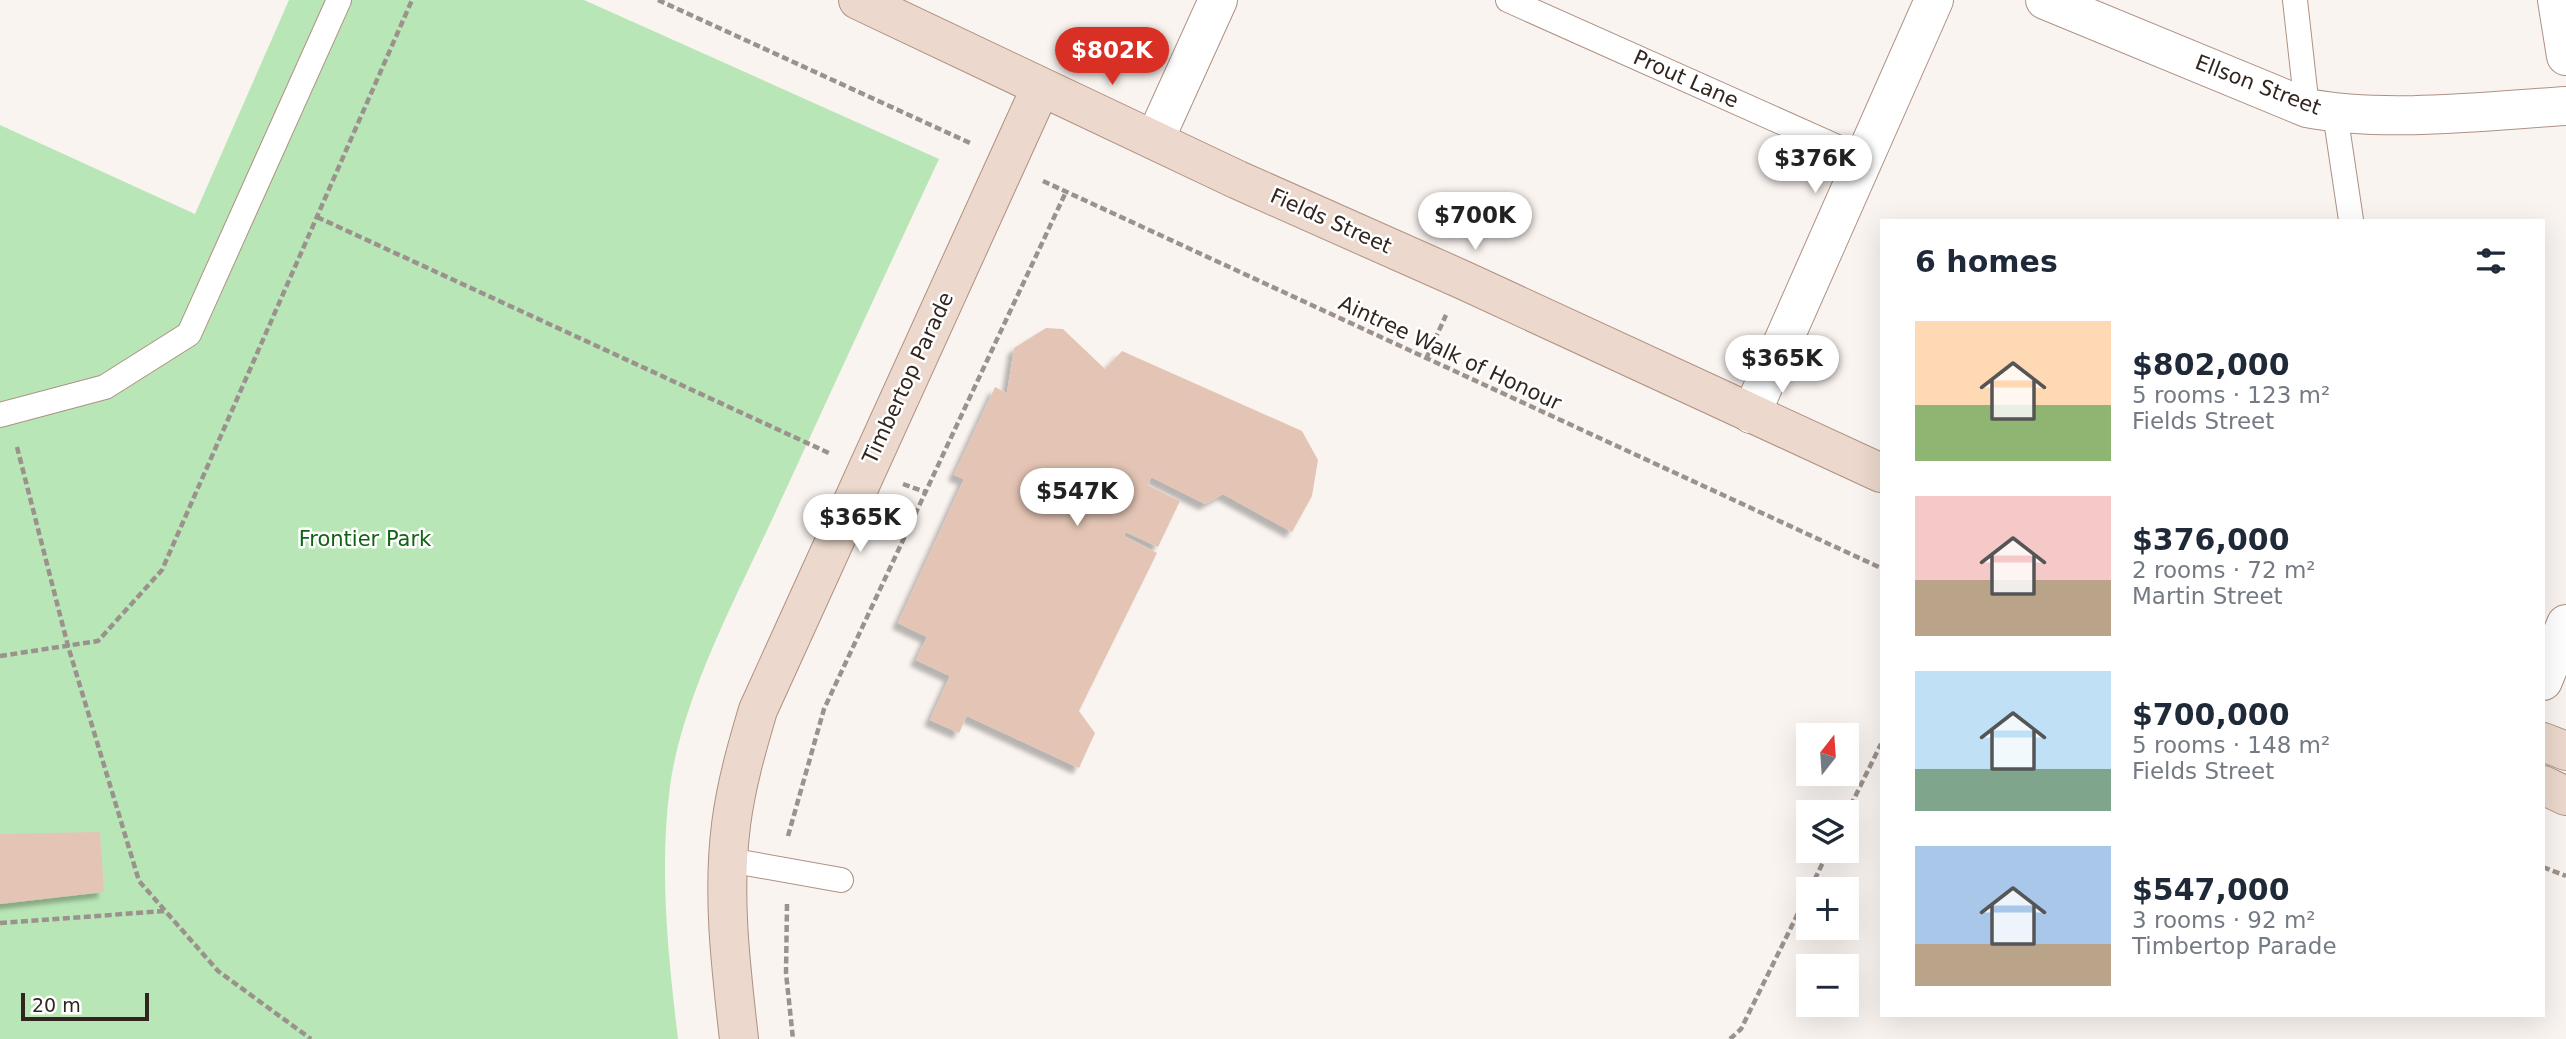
<!DOCTYPE html>
<html lang="en">
<head>
<meta charset="utf-8">
<style>
  :root { --surface:#fff; --page:#f6f6f7; --text:#1f2937; --muted:#747a83; --accent:#d93025 }
  body { margin:0; font-family:"DejaVu Sans",sans-serif; background:var(--page); color:var(--text); height:100vh; display:flex; flex-direction:column; font-size:26px; white-space:nowrap }
  * { box-sizing:border-box; margin:0 }
  p { font-size:23px; color:var(--muted) }
  .icon { flex:none; width:38px; height:38px; fill:none; stroke:currentColor; stroke-width:2; stroke-linecap:round; stroke-linejoin:round }
  .map { position:relative; flex:1; overflow:hidden }
  .side { position:absolute; left:1880px; top:219px; width:665px; height:798px; display:flex; flex-direction:column; background:var(--surface); border-radius:0px; box-shadow:0 7px 28px #0002 }
  .side>* { flex:none }
  .needle { width:46px; rotate:17deg }
  .buttons { position:absolute; left:1796px; top:723px; display:grid; gap:14px }
  .buttons a { display:grid; place-items:center; width:63px; height:63px; border-radius:0px; background:var(--surface); box-shadow:0 7px 28px #0002; font-size:35px }
  .scale { position:absolute; left:21px; bottom:18px; width:128px; box-sizing:border-box; padding-left:7px; border:4px solid #31251f; border-top:0; font-size:19px; line-height:24px; white-space:nowrap; color:#31251f; -webkit-text-stroke:5px #fff; paint-order:stroke }
  .price { position:absolute; translate:-50% -60px; padding:0 16px; border-radius:24px; background:#fff; color:#222; font-size:23px; line-height:46px; filter:drop-shadow(0 2px 4px #0008) }
  .price::after { content:''; position:absolute; left:50%; top:42px; width:21px; height:16px; margin-left:-10px; background:inherit; clip-path:polygon(0 0,100% 0,50% 100%) }
  .price.selected { background:var(--accent); color:#fff }
  ul { padding:0; list-style:none }
  li { display:flex; align-items:center; gap:21px; height:175px; padding:0 35px }
  li span { display:grid; place-items:center; flex:none; width:196px; height:140px; border-radius:0px; color:#555 }
  li>.icon { margin-inline-start:auto }
  span .icon { width:84px; height:84px; fill:#fffc; stroke-width:1 }
  li b { font-size:30px }
  h2 { display:flex; justify-content:space-between; align-items:center; height:84px; padding:0 35px; font-size:30px }
  .map>svg:first-child { display:block }
  .green { fill:#b9e6b6 }
  .building { fill:#e4c5b5; filter:url(#shadow) }
  .lines { fill:none; stroke-linecap:round; stroke-linejoin:round }
  .lane-casing { stroke:#ae9182; stroke-width:26 }
  .street-casing { stroke:#ae9182; stroke-width:40 }
  .secondary-casing { stroke:#ae9182; stroke-width:40 }
  .path { stroke:#9b928d; stroke-width:4.5; stroke-dasharray:7 3.5; stroke-linecap:butt }
  .lane { stroke:#fff; stroke-width:24 }
  .street { stroke:#fff; stroke-width:38 }
  .secondary { stroke:#ecd8cc; stroke-width:38 }
  .labels { text-anchor:middle; stroke-width:5; stroke-linejoin:round; paint-order:stroke }
  .street-label { font-size:21px; fill:#31251f; stroke:#fff }
  .park-label { font-size:21px; fill:#106313; stroke:#fff }
</style>
</head>
<body>
<div class="map">
<svg width="2566" height="1039" viewBox="0 0 2566 1039">
  <defs>
    <filter id="shadow"><feDropShadow dx="-6" dy="6" stdDeviation="2" flood-color="#0004"/></filter>
  </defs>
  <rect width="100%" height="100%" fill="#faf4f0"/>
  <path class="green" d="M289,0H584L939,159C882,281 826,402 770,524C733,603 682,700 670,786C659,870 668,955 678,1039H0V125L195,214Z"/>
  <path class="building" d="M1046,328L1063,329L1105,369L1122,351L1302,431L1318,460L1312,496L1292,532L1223,494L1205,504L1151,477L1148,485L1180,501L1158,547L1126,532L1124,536L1157,553L1079,711L1095,733L1079,768L967,716L959,733L930,720L950,676L916,660L927,637L898,623L964,479L954,475L995,387L1007,393L1014,348Z
    M100,832L104,892L0,904V834Z"/>
  <g class="lines">
    <g class="lane-casing">
      <path id="lane" d="M1508,0L1864,159
        M2295,0L2307,108
        M2335,113L2351,220
        M0,415L105,387L189,334L339,0
        M729,860L841,880"/>
    </g>
    <g class="street-casing">
      <path id="street" d="M2045,0L2307,108C2384,123 2487,111 2566,106
        M2557,0L2566,56
        M1155,139L1218,0
        M1751,414L1934,0
        M2543,681L2566,624"/>
    </g>
    <g class="secondary-casing">
      <path id="secondary" d="M858,0L1238,180L1463,280L1881,473
        M2543,742L2566,751
        M2543,785L2566,796
        M739,1039C731,968 722,896 731,825C736,785 747,747 758,710L1041,87"/>
    </g>
    <path class="path" d="M658,0L970,143
      M1043,181L1881,568
      M317,217L831,454
      M1426,359L1446,315
      M17,447L68,646L139,881L218,971L311,1039
      M903,484L925,492
      M0,656L98,641L162,570L412,0
      M1846,815L1881,744
      M788,836L824,709L1065,194
      M2543,867L2566,876
      M1810,889L1829,850
      M787,904L786,973L793,1039
      M0,923L165,911
      M1730,1039L1741,1029L1808,893"/>
    <use href="#lane" class="lane"/>
    <use href="#street" class="street"/>
    <use href="#secondary" class="secondary"/>
  </g>
  <g class="labels">
    <g class="street-label">
      <text transform="translate(1686 79) rotate(24)" y="7">Prout Lane</text>
      <text transform="translate(2258 85) rotate(21)" y="7">Ellson Street</text>
      <text transform="translate(1331 221) rotate(24)" y="7">Fields Street</text>
      <text transform="translate(1450 353) rotate(25)" y="7">Aintree Walk of Honour</text>
      <text transform="translate(908 378) rotate(-65)" y="7">Timbertop Parade</text>
    </g>
    <g class="park-label">
      <text x="365" y="546">Frontier Park</text>
    </g>
  </g>
</svg>
<div class="buttons">
<a><svg class="needle" viewBox="-14 -14 28 28"><path d="M0-13l5 13h-10z" fill="#e53935"/><path d="M0 13l5-13h-10z" fill="#747a83"/></svg></a>
<a><svg class="icon" aria-label="layers" viewBox="0 0 24 24"><path d="M12 4l9 5-9 5-9-5zM3 14l9 5 9-5"/></svg></a>
<a>+</a>
<a>−</a>
</div>
<div class="scale">20 m</div>
<b class="price selected" style="left:1112px;top:87px">$802K</b>
<b class="price" style="left:1815px;top:195px">$376K</b>
<b class="price" style="left:1475px;top:252px">$700K</b>
<b class="price" style="left:1782px;top:395px">$365K</b>
<b class="price" style="left:1077px;top:528px">$547K</b>
<b class="price" style="left:860px;top:554px">$365K</b>
<section class="side">
<h2>6 homes<svg class="icon" aria-label="filters" viewBox="0 0 24 24"><path d="M4 7h16M4 17h16"/><circle cx="9" cy="7" r="2"/><circle cx="15" cy="17" r="2"/></svg></h2>
<ul>
<li><span style="background:linear-gradient(#ffd9b3 60%,#8fb573 0)"><svg class="icon" aria-label="home" viewBox="0 0 24 24"><path d="M3 11l9-7 9 7M6 9v11h12V9"/></svg></span><div><b>$802,000</b><p>5 rooms · 123 m²</p><p>Fields Street</p></div></li>
<li><span style="background:linear-gradient(#f6c9c9 60%,#b9a48a 0)"><svg class="icon" aria-label="home" viewBox="0 0 24 24"><path d="M3 11l9-7 9 7M6 9v11h12V9"/></svg></span><div><b>$376,000</b><p>2 rooms · 72 m²</p><p>Martin Street</p></div></li>
<li><span style="background:linear-gradient(#bfe0f5 70%,#7fa58c 0)"><svg class="icon" aria-label="home" viewBox="0 0 24 24"><path d="M3 11l9-7 9 7M6 9v11h12V9"/></svg></span><div><b>$700,000</b><p>5 rooms · 148 m²</p><p>Fields Street</p></div></li>
<li><span style="background:linear-gradient(#a9c7e8 70%,#b9a48a 0)"><svg class="icon" aria-label="home" viewBox="0 0 24 24"><path d="M3 11l9-7 9 7M6 9v11h12V9"/></svg></span><div><b>$547,000</b><p>3 rooms · 92 m²</p><p>Timbertop Parade</p></div></li>
</ul>
</section>
</div>
</body>
</html>
